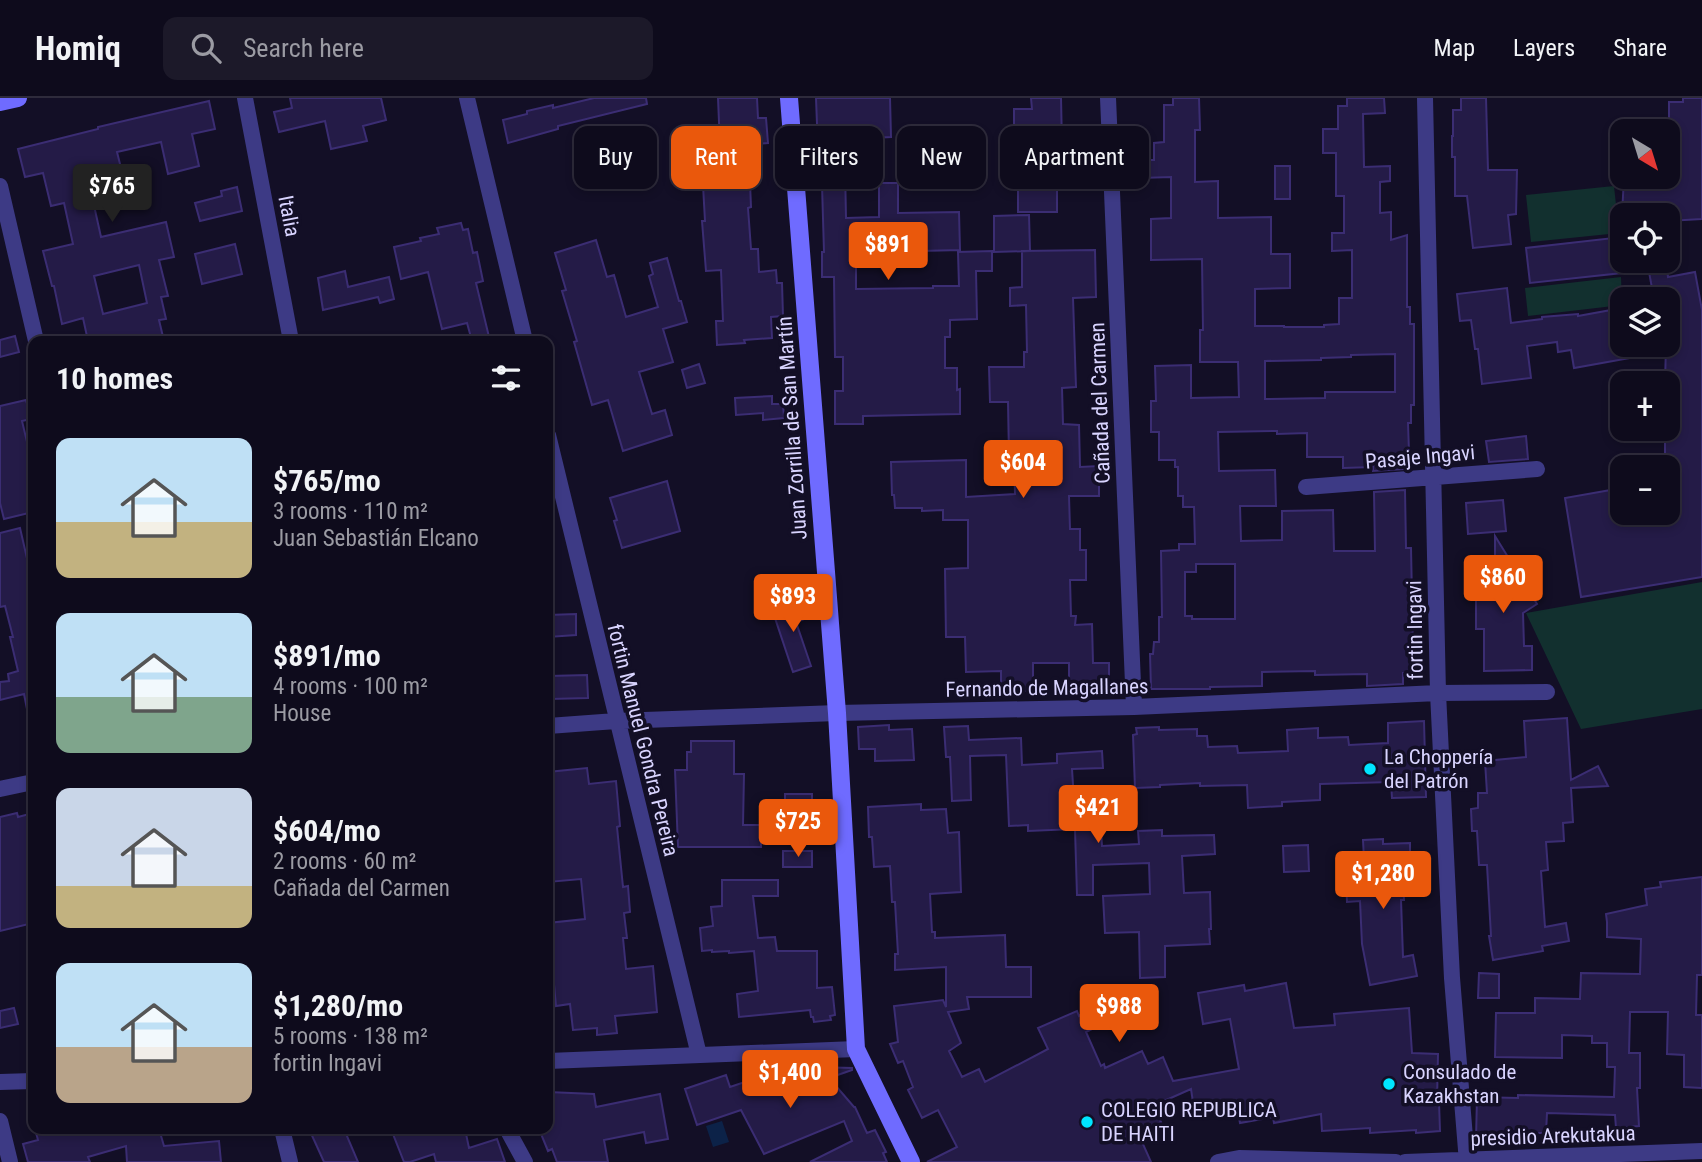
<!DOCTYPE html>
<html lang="en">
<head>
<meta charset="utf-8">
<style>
  :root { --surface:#0e0b1c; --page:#1c1929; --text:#f1f3f6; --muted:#9b9ba3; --line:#2e2b3b; --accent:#ea580c }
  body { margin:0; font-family:"Roboto Condensed",sans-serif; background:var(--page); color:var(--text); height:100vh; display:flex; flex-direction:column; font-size:26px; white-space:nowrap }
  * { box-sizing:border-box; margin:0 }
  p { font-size:23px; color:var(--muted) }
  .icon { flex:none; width:38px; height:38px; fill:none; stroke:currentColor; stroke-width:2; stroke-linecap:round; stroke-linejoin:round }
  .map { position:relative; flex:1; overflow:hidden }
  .panel { position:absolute; left:28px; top:238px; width:525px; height:798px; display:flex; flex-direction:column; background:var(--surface); border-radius:14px; box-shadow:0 4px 10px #0003,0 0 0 2px var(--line) }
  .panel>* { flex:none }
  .guide { position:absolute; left:574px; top:28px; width:665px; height:63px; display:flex; gap:14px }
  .needle { width:46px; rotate:142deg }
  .buttons { position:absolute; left:1610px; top:21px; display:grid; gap:14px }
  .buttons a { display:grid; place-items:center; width:70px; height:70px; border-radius:14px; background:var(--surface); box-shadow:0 4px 10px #0003,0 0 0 2px var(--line); font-size:35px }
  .price { position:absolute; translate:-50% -60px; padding:0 16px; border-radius:7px; background:var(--accent); color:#fff; font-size:23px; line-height:46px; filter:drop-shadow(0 2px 4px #0008) }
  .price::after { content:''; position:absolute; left:50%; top:42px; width:21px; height:16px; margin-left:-10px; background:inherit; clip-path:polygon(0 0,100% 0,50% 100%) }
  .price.on { background:#222; color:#fff }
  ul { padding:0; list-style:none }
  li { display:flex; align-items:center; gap:21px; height:175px; padding:0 28px }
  li span { display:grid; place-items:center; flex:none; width:196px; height:140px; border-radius:14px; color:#555 }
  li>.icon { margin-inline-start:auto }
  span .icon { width:84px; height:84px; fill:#fffc; stroke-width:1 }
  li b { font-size:30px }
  h2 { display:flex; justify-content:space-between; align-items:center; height:84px; padding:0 28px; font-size:30px }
  .pill { padding:0 24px; border-radius:14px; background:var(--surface); box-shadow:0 4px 10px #0003,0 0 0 2px var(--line); font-size:24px; line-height:63px }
  .pill.on { background:var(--accent); color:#fff }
  header { display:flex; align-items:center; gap:42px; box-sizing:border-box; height:98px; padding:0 35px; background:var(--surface); border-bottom:2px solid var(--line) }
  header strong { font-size:33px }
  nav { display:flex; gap:38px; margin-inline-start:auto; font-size:24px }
  .search { width:490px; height:63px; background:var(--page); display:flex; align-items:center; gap:18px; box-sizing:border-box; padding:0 24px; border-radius:14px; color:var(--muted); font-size:26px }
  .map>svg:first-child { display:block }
  .green { fill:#12302f }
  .water { fill:#0c2248 }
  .building { fill:#241b47; stroke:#3b2d73; stroke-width:2; fill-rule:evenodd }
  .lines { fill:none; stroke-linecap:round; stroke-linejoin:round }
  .street { stroke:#3d3a85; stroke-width:16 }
  .secondary { stroke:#6f6bff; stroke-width:18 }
  .poi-dot { fill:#00e5ff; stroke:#130f26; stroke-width:2.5 }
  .labels { text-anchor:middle; stroke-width:7; stroke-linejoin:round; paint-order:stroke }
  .street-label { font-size:21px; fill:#d9d4ff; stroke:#130f26 }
  .poi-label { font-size:21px; fill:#d9d4ff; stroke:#130f26; text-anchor:start }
</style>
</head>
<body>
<header>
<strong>Homiq</strong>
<div class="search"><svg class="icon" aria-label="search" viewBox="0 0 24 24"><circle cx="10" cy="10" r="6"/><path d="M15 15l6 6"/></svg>Search here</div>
<nav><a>Map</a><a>Layers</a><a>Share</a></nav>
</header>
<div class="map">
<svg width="1702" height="1064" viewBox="0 0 1702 1064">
  <rect width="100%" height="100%" fill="#130f26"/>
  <path class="green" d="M1614,88L1619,135L1531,144L1526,97Z
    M1621,179L1622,207L1528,218L1525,190Z
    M1702,484V611L1581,631L1526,515Z"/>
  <path class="water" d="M722,1023L729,1044L713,1049L706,1028Z"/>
  <path class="building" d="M290,0H381L386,22L363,28L367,43L331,51L325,23L279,34L274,14L292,10Z
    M594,0H646L647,6L558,28V31L508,45L503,22L527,16V13L553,7V10Z
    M718,0H757L758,20H766L768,45L757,46L759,84L750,85L751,109L748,110L751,151H758L759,174L776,172L777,185H782L783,218L771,219L772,240L744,242L745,245L717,247L716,223H723L721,172L706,173L702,123H705L703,87L686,88L684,50L720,48Z
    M816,0H890L891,39L871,40V69L845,70L846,120L879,119V85H898V115L959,114L960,152L920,153V155L896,156V152L856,153V191L933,190V188H959L958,154L992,153V173H976L977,221L950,222V239H945V270H957V292L960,291V316L863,318V326H835V293H843V259H835L834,179H822V154H824L822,87H827V52H818Z
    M1031,0H1061L1062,47H1046V80H1057V114H1018V74H1008V48H1014V11H1032Z
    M1173,0H1199L1200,32H1195V84L1218,83V120L1271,119V156H1290V190L1255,191V228H1284V229H1324V227L1339,226V200H1352V152L1332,153V135H1344V98H1336V55H1323V31H1338V8H1347V0H1384L1385,15L1363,16L1364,69L1390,68V83L1380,84V115L1391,114V142L1407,137V209H1410V226H1414V307H1411V325H1408L1409,354H1404V371L1373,373V369L1343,370V359H1307V335L1277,336V333L1218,334L1219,373L1275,372L1276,408H1240L1241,443L1282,442V413L1333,412L1334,453H1375L1374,394L1405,392L1406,450H1411L1413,549H1421V575H1403V586L1367,588V576L1315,577V573L1262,574V588L1210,589V591H1151L1150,556H1153L1154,544H1159V519H1162L1161,453L1179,452V446H1195L1194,409H1183V398H1178V369H1175V362H1159V334H1151V303H1156L1155,268L1191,267V300L1239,299L1238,264H1200V232H1203L1202,161L1151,162V121L1171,120V79L1141,80V62H1154V45L1164,44V7H1173ZM1395,256V294H1325V300L1265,301V263L1321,262V260L1351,259V257ZM1196,466H1235V521H1192V518H1185V474H1196Z
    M1461,0H1486L1488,72H1517L1516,116L1508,117L1511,146L1473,150L1467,98H1455V59H1452V38H1453V12H1461Z
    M1683,0H1702V121L1668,123V117H1622L1624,79H1668V43H1669V4H1683Z
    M209,3L215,31L192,36L199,68L168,76L161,44L117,54L125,86L91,94L101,139L166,124L174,159L159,162L168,198L161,199L166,221L159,222L164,243H88L83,220L62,226L54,188H52L43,153L73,146L64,105L51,108L43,75L25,79L18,51L98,31V29ZM139,167L147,205L103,216L94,178Z
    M902,67H927L928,84H902Z
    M1275,68H1290V101H1275Z
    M237,89L242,113L200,123L195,105L222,98L221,93Z
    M1029,117L1030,153L994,154V118Z
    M461,125L463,132L468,131L473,155L477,154L483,183L476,185L490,243H472L467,225L442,231L428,174L401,181L394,149L421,143L420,140L439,136L437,130Z
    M1622,139V175L1530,185L1526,150Z
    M596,142L607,179L614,177L626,219L658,209L649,178L653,176L650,165L667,160L679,203H681L687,224L663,231L673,264L639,274L652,316L665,312L672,337L623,353L608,302L592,307L574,244L577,243L562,193L566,192L555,155Z
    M235,146L242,176L202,186L195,156Z
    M1095,152L1096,199L1073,200L1076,289L1062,290L1063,326L1079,327L1080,369L1099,368V398H1069L1070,431H1080V452H1086V482H1070L1071,518H1076L1075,527L1092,526L1093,565H1109V593H1069V565H1033V593H1013V588H1001V573L966,574L965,539H946L945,471L968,470V422H943V412L922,413V410H895L894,397H892L891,364L966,362V399L1015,396L1014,359H1009L1008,304H990L989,269H1024V254H1027L1026,207L1010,208V190L1022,189V153Z
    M1647,163H1666L1668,179L1695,174L1702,212V479L1581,499L1565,400L1622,390V415H1668V357H1665V331H1668V285H1665L1666,247H1668V201H1654Z
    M345,173L348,189L389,179L394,201L380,205L378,199L323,212L318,180Z
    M1507,190L1511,225L1542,221V219L1578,216V218L1622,210V247H1658V255L1574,270L1571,252L1558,254L1557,244L1527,248L1531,280L1482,286L1478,251H1475L1471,222L1460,223L1457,196Z
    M15,238L19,254L0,259V242Z
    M699,266L705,285L687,290L682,272Z
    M772,298V306H783L784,320L763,322V315L736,317L735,300Z
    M26,302L31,321L22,323L33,369V414L4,421L0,405V308Z
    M1526,338L1528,361L1489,364L1486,343Z
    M667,383L680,433L622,450L614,423L617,422L610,400Z
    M1503,402L1506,433L1468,436L1466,405Z
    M20,430L29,469L33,468V610L27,611L24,596L0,602V584L9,583L8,576L18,573L10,539H13L5,508L0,509V435Z
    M1495,438L1537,506L1523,515L1524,548H1532V572L1484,573V531H1476V470L1495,469Z
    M804,503L810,519L796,524L811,568L793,574L773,514Z
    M576,516V537L548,539V517Z
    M587,577L588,600L550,601L549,578Z
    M1567,620L1571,682L1598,668L1608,688L1571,690L1573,724L1563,725L1564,743L1546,744L1548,772L1541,773L1545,829L1566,825L1569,843L1542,848L1543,853L1493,862L1489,838H1491L1487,767H1479L1477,733H1472L1471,711L1478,710V695H1487L1485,663L1526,659L1524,623Z
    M1424,623L1426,699L1392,700L1391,684L1320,686V702L1282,704V708L1248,710L1247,687L1200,688V685L1160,687V689L1135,690L1133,637L1137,636L1136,630L1159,629V632L1197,631V638H1207L1208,649L1237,648L1238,655L1288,653L1287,632L1318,630V640L1348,639L1349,647L1388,645V625Z
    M889,627V632L912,631L914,662L875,663V651H859L858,629Z
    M968,628L969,642L1021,640L1022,667L1057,665V656L1102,653L1103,670L1072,671L1074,702L1099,701L1102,748L1139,746L1138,733L1162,732V738L1214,737L1215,756L1182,758L1184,795L1210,794L1211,831H1209L1210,846L1165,848V879L1140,880L1139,834L1105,835L1103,798L1150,796L1149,765L1093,767V797H1077L1075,731L1028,733V727L1009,728L1006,657L970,658L971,702L952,703L950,659H946L944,629Z
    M691,643H734V676H744L743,727H761V749H678L675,672H687V654H691Z
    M587,670L589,686L616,683L620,728L617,729L623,789L628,788L630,814L624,815L627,840H623L626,871L653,868L657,914L615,918L617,935L597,937V930L573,932L570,906L556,908L553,875H548V825L585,821L581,781L548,784V674Z
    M785,696H812V719H785Z
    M921,706V712L946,711L948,735L959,734L961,794L930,796L932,834H935V840L1005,837L1006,869H1031V899H967L969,911L948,914L961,945L949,953L962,979L979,971L985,984L1048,951L1038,930L1077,913L1079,918L1103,906L1110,922L1086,934L1101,968L1104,966L1105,970L1142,953L1148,966L1163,959L1173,983L1239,971L1230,921L1203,926L1198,895L1244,887L1245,893L1286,885L1294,930L1335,927L1334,916L1409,910L1412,955L1438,956L1437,1004H1439L1440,1033L1416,1035V1032L1370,1035V1030L1322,1033L1321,1016L1274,1025L1273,1019L1240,1025L1236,1003L1194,1011L1191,991L1155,1007L1157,1010L1155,1011L1161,1024L1138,1035L1151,1064H927L957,1049L938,1012L922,1020L908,992L913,989L903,963L898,965L890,946L898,944L894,908L943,902L946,909V869L895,872V856H898L895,804H892L890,768L874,769L872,739H869L868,709Z
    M17,715L18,719L33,715V825L0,833V719Z
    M1383,741V746L1410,745V766H1402L1404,802H1401L1403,859L1413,857L1417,878L1370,887L1362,846L1360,803L1347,804L1346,781H1365L1363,742Z
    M1308,747L1309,773L1284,774L1283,748Z
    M783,753H812V769H783Z
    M1702,779V877H1697L1696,917H1702V990L1684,989V957L1667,956L1668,914H1630L1629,955H1640V990H1637L1639,1028L1616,1030L1615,1017L1547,1015L1546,1035H1513V1042L1476,1041L1477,999L1518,1000V997L1614,999L1615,969H1607V945H1592V938L1562,937V960L1495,959L1496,915H1535V900L1580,901L1581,875L1640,876L1641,841L1607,839V824L1606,816L1647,807L1645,791L1661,789L1660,784Z
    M722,782H778V798H753L758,840L775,839L777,853H817V890L832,889L835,917L830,918L831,922L814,924L813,919H811L810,912L739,919L737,896L758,893L754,853L729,855V853L712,854V852L702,853L700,830L713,828L711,809L722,808Z
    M1479,875L1499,876V900H1478Z
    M14,910L18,926L0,930V913Z
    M777,968L852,970V972L829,980L854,1009H855L867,1035L875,1032L886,1054L883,1055L887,1064H810L852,1043L844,1023L764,1056L741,1012L697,1027L685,991L726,977L730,989L778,973Z
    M548,994L594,996L596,1009L660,996L668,1041L646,1045L644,1034L604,1042L608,1064H557L552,1051L548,1053L539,1031H548Z
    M35,1031H159L164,1048L219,1043L221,1064H127L126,1048L88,1059L90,1064H28L23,1046L38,1042Z
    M309,1031H344L358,1064H324Z
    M391,1031H465L469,1050L497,1041L505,1064H436L434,1056L410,1064H404Z"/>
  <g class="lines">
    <path class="street" d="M245,0L291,243
      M467,0L525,243
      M1108,0L1134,609
      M1425,0L1438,595L1452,880L1467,1064
      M0,88L36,243
      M548,337L699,957
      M1306,389L1537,371
      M548,628L616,623L837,615L1134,609L1438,595L1547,594
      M0,691L33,684
      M548,963L856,951
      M0,984L33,983
      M0,1023L10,1064
      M282,1031L290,1064
      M507,1031L525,1064
      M1218,1064L1239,1060L1396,1064
      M1405,1064L1702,1053"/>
    <path class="secondary" d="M789,0L837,615L856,951L911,1064
      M0,4L18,0"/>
  </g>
  <g class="poi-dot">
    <circle cx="1370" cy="671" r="7"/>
    <circle cx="1389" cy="986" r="7"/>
    <circle cx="1087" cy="1024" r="7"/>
  </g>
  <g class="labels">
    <g class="street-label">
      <text transform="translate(289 118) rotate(79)" y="7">Italia</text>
      <text transform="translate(1100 305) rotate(-92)" y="7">Cañada del Carmen</text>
      <text transform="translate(792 330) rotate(-94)" y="7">Juan Zorrilla de San Martín</text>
      <text transform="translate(1420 359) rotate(-5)" y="7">Pasaje Ingavi</text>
      <text transform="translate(1415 532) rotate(-91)" y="7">fortin Ingavi</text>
      <text transform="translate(1047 590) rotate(-1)" y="7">Fernando de Magallanes</text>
      <text transform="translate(643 642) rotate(76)" y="7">fortin Manuel Gondra Pereira</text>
      <text transform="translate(1553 1038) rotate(-2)" y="7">presidio Arekutakua</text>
    </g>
    <g class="poi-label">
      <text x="1384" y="666">La Choppería<tspan x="1384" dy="24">del Patrón</tspan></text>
      <text x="1403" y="981">Consulado de<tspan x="1403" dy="24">Kazakhstan</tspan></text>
      <text x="1101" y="1019">COLEGIO REPUBLICA<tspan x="1101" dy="24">DE HAITI</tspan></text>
    </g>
  </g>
</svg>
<div class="buttons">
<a><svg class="needle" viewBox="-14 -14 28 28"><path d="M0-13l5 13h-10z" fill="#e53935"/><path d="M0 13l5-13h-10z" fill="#9b9ba3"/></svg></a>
<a><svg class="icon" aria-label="locate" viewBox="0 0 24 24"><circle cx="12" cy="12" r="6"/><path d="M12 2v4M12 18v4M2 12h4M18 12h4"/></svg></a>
<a><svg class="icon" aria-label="layers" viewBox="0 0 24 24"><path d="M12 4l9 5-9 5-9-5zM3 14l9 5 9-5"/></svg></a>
<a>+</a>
<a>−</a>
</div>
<b class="price on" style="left:112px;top:126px">$765</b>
<b class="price" style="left:888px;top:184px">$891</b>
<b class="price" style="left:1023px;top:402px">$604</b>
<b class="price" style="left:1503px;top:517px">$860</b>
<b class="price" style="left:793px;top:536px">$893</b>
<b class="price" style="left:1098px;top:747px">$421</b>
<b class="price" style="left:798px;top:761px">$725</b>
<b class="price" style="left:1383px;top:813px">$1,280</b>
<b class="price" style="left:1119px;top:946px">$988</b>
<b class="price" style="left:790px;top:1012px">$1,400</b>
<div class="guide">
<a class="pill">Buy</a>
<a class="pill on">Rent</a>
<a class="pill">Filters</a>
<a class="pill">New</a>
<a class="pill">Apartment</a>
</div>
<section class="panel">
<h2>10 homes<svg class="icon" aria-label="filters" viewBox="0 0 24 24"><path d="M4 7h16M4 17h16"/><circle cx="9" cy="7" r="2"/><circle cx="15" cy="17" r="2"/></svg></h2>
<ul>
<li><span style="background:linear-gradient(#bfe0f5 60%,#c2b280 0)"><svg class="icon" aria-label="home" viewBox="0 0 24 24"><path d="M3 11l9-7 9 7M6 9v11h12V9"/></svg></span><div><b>$765/mo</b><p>3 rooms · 110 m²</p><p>Juan Sebastián Elcano</p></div></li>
<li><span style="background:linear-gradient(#bfe0f5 60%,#7fa58c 0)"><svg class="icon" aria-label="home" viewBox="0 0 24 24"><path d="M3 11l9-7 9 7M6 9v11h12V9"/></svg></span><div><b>$891/mo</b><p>4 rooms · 100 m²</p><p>House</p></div></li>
<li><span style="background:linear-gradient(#c9d6e8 70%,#c2b280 0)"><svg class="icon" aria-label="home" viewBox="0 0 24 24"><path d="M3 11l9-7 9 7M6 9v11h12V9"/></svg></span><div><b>$604/mo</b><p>2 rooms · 60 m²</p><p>Cañada del Carmen</p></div></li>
<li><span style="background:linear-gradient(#bfe0f5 60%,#b9a48a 0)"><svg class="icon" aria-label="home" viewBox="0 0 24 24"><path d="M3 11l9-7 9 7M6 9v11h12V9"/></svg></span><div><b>$1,280/mo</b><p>5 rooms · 138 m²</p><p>fortin Ingavi</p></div></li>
</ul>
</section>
</div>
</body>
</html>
